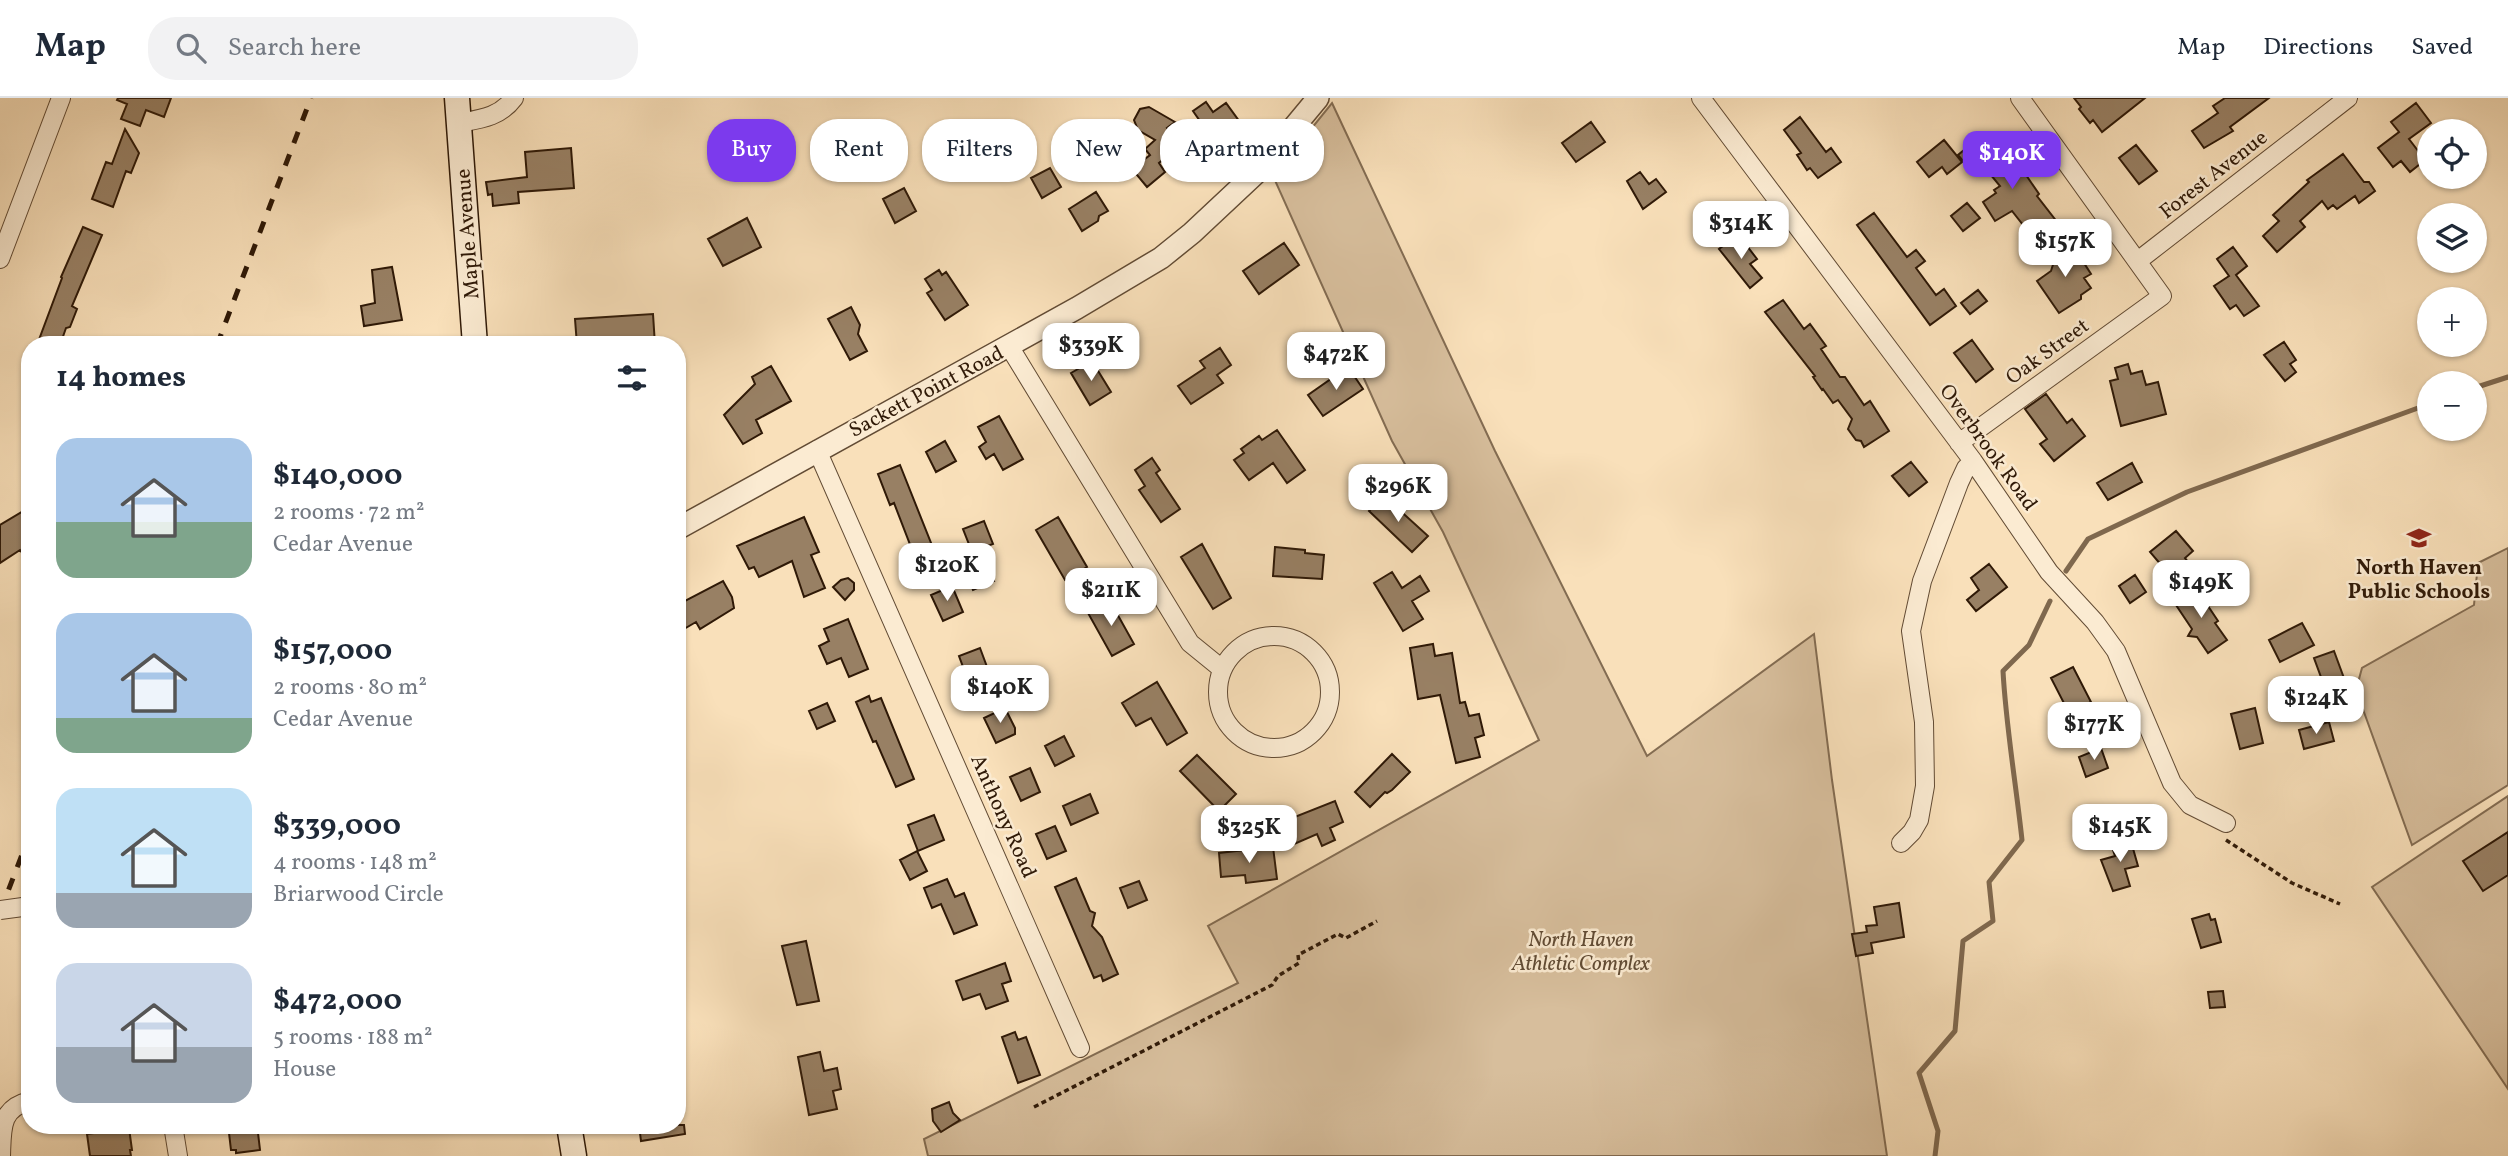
<!DOCTYPE html>
<html lang="en">
<head>
<meta charset="utf-8">
<style>
  :root { --surface:#fff; --page:#f2f2f3; --text:#1f2937; --muted:#747a83; --line:#e0e1e3; --accent:#7c3aed }
  body { margin:0; font-family:Vollkorn,serif; background:var(--page); color:var(--text); height:100vh; display:flex; flex-direction:column; font-size:26px; white-space:nowrap }
  * { box-sizing:border-box; margin:0 }
  p { font-size:23px; color:var(--muted) }
  .icon { flex:none; width:38px; height:38px; fill:none; stroke:currentColor; stroke-width:2; stroke-linecap:round; stroke-linejoin:round }
  .map { position:relative; flex:1; overflow:hidden }
  .sheet { position:absolute; left:21px; top:238px; width:665px; height:798px; display:flex; flex-direction:column; background:var(--surface); border-radius:28px; box-shadow:0 2px 5px #0004 }
  .sheet>* { flex:none }
  .guide { position:absolute; left:707px; top:21px; width:665px; height:63px; display:flex; gap:14px }
  .buttons { position:absolute; left:2417px; top:21px; display:grid; gap:14px }
  .buttons a { display:grid; place-items:center; width:70px; height:70px; border-radius:50%; background:var(--surface); box-shadow:0 2px 5px #0004; font-size:35px }
  .price { position:absolute; translate:-50% -60px; padding:0 16px; border-radius:14px; background:#fff; color:#222; font-size:23px; line-height:46px; filter:drop-shadow(0 2px 4px #0008) }
  .price::after { content:''; position:absolute; left:50%; top:42px; width:21px; height:16px; margin-left:-10px; background:inherit; clip-path:polygon(0 0,100% 0,50% 100%) }
  .price.current { background:var(--accent); color:#fff }
  ul { padding:0; list-style:none }
  li { display:flex; align-items:center; gap:21px; height:175px; padding:0 35px }
  li span { display:grid; place-items:center; flex:none; width:196px; height:140px; border-radius:21px; color:#555 }
  li>.icon { margin-inline-start:auto }
  span .icon { width:84px; height:84px; fill:#fffc; stroke-width:1 }
  li b { font-size:30px }
  h2 { display:flex; justify-content:space-between; align-items:center; height:84px; padding:0 35px; font-size:30px }
  .chip { padding:0 24px; border-radius:28px; background:var(--surface); box-shadow:0 2px 5px #0004; font-size:24px; line-height:63px }
  .chip.current { background:var(--accent); color:#fff }
  header { display:flex; align-items:center; gap:42px; box-sizing:border-box; height:98px; padding:0 35px; background:var(--surface); border-bottom:2px solid var(--line) }
  header strong { font-size:33px }
  nav { display:flex; gap:38px; margin-inline-start:auto; font-size:24px }
  .search { width:490px; height:63px; background:var(--page); display:flex; align-items:center; gap:18px; box-sizing:border-box; padding:0 24px; border-radius:28px; color:var(--muted); font-size:26px }
  .map>svg:first-child { display:block }
  .green { fill:#d7be9c; stroke:#836c52; stroke-width:2 }
  .lines { fill:none; stroke-linecap:round; stroke-linejoin:round }
  .stream { stroke:#7f684e; stroke-width:5 }
  .building { fill:#988064; stroke:#2f1907; stroke-width:2 }
  .minor-casing { stroke:#624b34; stroke-width:20 }
  .tertiary-casing { stroke:#624b34; stroke-width:24 }
  .secondary-casing { stroke:#2f1907; stroke-width:27 }
  .path { stroke:#2f1907; stroke-width:3.5; stroke-dasharray:5 3.5; stroke-linecap:butt }
  .minor { stroke:#fbebd2; stroke-width:18 }
  .tertiary { stroke:#fbebd2; stroke-width:21 }
  .secondary { stroke:#fbebd2; stroke-width:24 }
  .rail { stroke:#2f1907; stroke-width:5; stroke-dasharray:12 12; stroke-linecap:butt }
  .minor-bridge-casing { stroke:#624b34; stroke-width:20; stroke-linecap:butt }
  .minor-bridge { stroke:#fbebd2; stroke-width:18 }
  .labels { text-anchor:middle; stroke-width:5; stroke-linejoin:round; paint-order:stroke }
  .street-label { font-size:21px; fill:#2f1907; stroke:#fbebd2 }
  .poi-label { font-size:21px; font-weight:bold; fill:#2f1907; stroke:#fbebd2 }
  .park-label { font-size:21px; font-style:italic; fill:#614b34; stroke:#fbebd2 }
</style>
</head>
<body>
<header>
<strong>Map</strong>
<div class="search"><svg class="icon" aria-label="search" viewBox="0 0 24 24"><circle cx="10" cy="10" r="6"/><path d="M15 15l6 6"/></svg>Search here</div>
<nav><a>Map</a><a>Directions</a><a>Saved</a></nav>
</header>
<div class="map">
<svg width="2508" height="1058" viewBox="0 0 2508 1058">
  <rect width="100%" height="100%" fill="#f9e0ba"/>
  <filter id="stains"><feTurbulence type="fractalNoise" baseFrequency=".00286" numOctaves="4"/><feColorMatrix values="0 0 0 0 .2 0 0 0 0 .09 0 0 0 0 .02 0 0 0 .5 -.17"/></filter>
  <radialGradient id="worn" r=".72"><stop offset=".6" stop-color="#630" stop-opacity="0"/><stop offset="1" stop-color="#630" stop-opacity=".3"/></radialGradient>
  <path class="green" d="M1332,5L1495,353L1647,658L1814,536L1832,682L1887,1058H928L924,1041L1238,885L1208,828L1539,642L1443,434L1392,343L1273,78Z
    M2508,450V687L2412,747L2356,592L2362,570L2474,507L2478,465Z
    M2508,698V991L2372,789Z"/>
  <g class="lines">
    <path class="stream" d="M2474,290L2508,279
      M2066,473L2088,441L2187,394L2429,306
      M1935,1058L1938,1033L1919,975L1955,933L1963,843L1993,823L1989,784L2022,742C2016,686 2006,629 2003,573L2029,547L2050,503"/>
  </g>
  <path class="building" d="M118,0H171L164,19L146,12L140,28L121,21L127,6L117,2Z
    M2074,0H2145L2102,34L2093,22L2090,25L2079,11L2081,9Z
    M2225,0H2269L2230,29L2233,33L2204,50L2192,33L2218,15L2213,8Z
    M1206,4L1213,14L1226,5L1242,27L1237,30L1239,34L1218,49L1193,13Z
    M2416,5L2431,25L2409,41L2425,62L2410,74L2401,63L2393,69L2378,50L2399,34L2391,24Z
    M1149,9L1175,24L1167,30L1194,63L1174,53L1159,65L1165,74L1147,89L1132,71L1150,57L1145,51L1155,42L1138,32L1134,22L1140,11Z
    M1800,19L1826,54L1831,50L1841,64L1818,80L1810,70L1807,72L1797,57L1801,55L1784,32Z
    M1591,24L1605,44L1576,64L1562,45Z
    M125,31L139,55L131,75L126,73L113,109L92,101L106,64L112,66Z
    M1989,38L2020,76L2024,74L2039,96L2037,98L2061,129L2038,146L2012,113L1995,123L1983,104L1996,95L1994,92L2000,88L1977,60L1967,68L1958,57L1979,40L1981,43Z
    M992,42L998,54L961,76L954,64Z
    M1944,42L1962,64L1947,76L1942,69L1929,79L1917,64Z
    M2136,47L2157,73L2139,86L2119,60Z
    M571,50L574,90L518,94L519,105L493,108L492,96L488,97L486,84L527,79L525,54Z
    M2343,56L2364,84H2369L2375,93L2359,105L2355,98L2337,111L2333,107L2328,111L2322,103L2300,123L2305,129L2277,154L2263,138L2279,123L2273,117L2309,84L2307,82Z
    M1050,70L1061,89L1042,100L1031,80Z
    M1640,74L1649,86L1656,81L1666,94L1643,111L1627,83Z
    M904,90L916,113L895,125L883,101Z
    M1096,94L1108,113L1099,118L1098,123L1082,133L1069,111Z
    M1967,105L1980,120L1963,133L1951,118Z
    M1874,115L1907,159L1916,152L1925,163L1916,170L1936,197L1944,191L1956,208L1930,227L1857,127Z
    M747,120L761,149L723,168L708,141Z
    M83,129L102,137L72,208L77,211L70,229L66,230L60,247H37L62,180L61,179Z
    M2062,138L2079,164L2082,162L2091,176L2084,180L2091,190L2081,197V201L2059,215L2037,183L2051,173Z
    M1735,139L1744,151L1747,148L1757,161L1750,166L1762,180L1750,190L1719,151Z
    M1284,145L1299,167L1259,196L1243,173Z
    M2233,149L2247,168L2236,177L2259,208L2244,218L2236,207L2230,211L2214,188L2229,178L2217,161Z
    M392,169L402,222L364,228L361,208L375,205L372,172Z
    M939,172L942,177L946,174L968,207L945,222L927,195L932,192L925,181Z
    M1978,192L1987,203L1970,216L1961,205Z
    M1783,202L1804,231L1810,226L1826,248L1821,251L1840,279H1845L1864,307L1870,303L1889,333L1864,349L1861,343L1856,342L1848,331L1852,321L1838,302L1833,305L1823,291L1822,292L1813,279L1815,278L1765,214Z
    M851,209L860,227L858,236L867,253L850,262L828,221Z
    M653,216L655,247H577L575,221Z
    M1972,242L1993,271L1976,284L1954,255Z
    M2284,244L2296,262L2290,266L2296,274L2285,283L2264,257Z
    M1220,250L1231,267L1217,277L1223,285L1191,306L1178,288L1205,270L1200,263Z
    M1092,263L1111,294L1090,307L1071,275Z
    M2128,266L2131,276L2142,273L2146,287L2158,284L2166,316L2121,328L2110,283L2118,281L2115,270Z
    M771,268L791,303L756,322L762,335L743,346L724,317L755,286L752,279Z
    M1348,269L1363,291L1323,318L1308,297Z
    M2046,296L2067,325L2072,321L2085,338L2054,363L2040,346L2047,341L2025,311Z
    M999,318L1023,361L1003,372L994,356L986,361L979,349L986,344L978,329Z
    M1277,332L1305,372L1287,385L1273,365L1249,382L1234,362L1244,355L1241,351L1259,338L1262,342Z
    M945,343L956,363L936,374L926,354Z
    M1152,360L1160,372L1156,375L1180,411L1161,424L1139,392L1145,388L1135,372Z
    M1911,364L1927,384L1909,398L1892,378Z
    M2132,365L2142,384L2108,402L2097,385Z
    M900,367L935,455L916,462L894,405L890,407L878,376Z
    M1384,398L1428,438L1412,454L1369,413Z
    M30,409V466L20,452L0,465V427Z
    M804,419L819,454L811,457L825,490L804,499L792,463L759,479L754,469L749,471L737,448Z
    M1058,419L1087,469L1065,482L1036,432Z
    M984,423L993,446L972,454L963,431Z
    M2176,433L2193,453L2185,460L2189,465L2176,475L2167,464L2162,468L2150,454Z
    M1202,446L1231,500L1213,511L1181,459Z
    M1275,449L1305,452V455L1324,457L1322,481L1273,478Z
    M984,458L994,483L973,492L963,466Z
    M1989,466L2007,489L1976,513L1967,502L1979,492L1971,480Z
    M1392,474L1402,490L1420,478L1429,493L1412,503L1423,521L1403,533L1374,485Z
    M2135,477L2146,494L2130,505L2119,488Z
    M848,480L854,485V492L845,502L833,489L841,482Z
    M723,483L732,499L734,510L700,531L696,524L677,535V507Z
    M952,488L963,514L943,523L931,497Z
    M2196,490L2218,523L2215,525L2227,542L2208,555L2197,539L2188,538L2192,531L2174,504Z
    M1110,503L1134,546L1112,558L1088,515Z
    M848,521L868,571L849,579L841,560L827,566L819,548L829,543L824,531Z
    M2302,525L2314,547L2280,564L2269,542Z
    M1433,546L1435,558L1452,555L1460,605L1465,604L1469,618L1479,616L1484,637L1475,640L1480,659L1456,665L1440,597L1418,601L1410,550Z
    M980,550L990,577L969,585L959,558Z
    M2334,553L2345,583L2325,590L2314,560Z
    M2073,569L2091,604L2069,615L2051,580Z
    M1031,584L1038,600L1021,607L1014,592Z
    M1157,584L1187,635L1167,647L1151,620L1136,628L1122,605Z
    M869,598L871,604L881,600L914,681L896,689L876,643L873,644L856,604Z
    M827,605L835,623L817,631L809,613Z
    M1005,610L1015,630V636L996,645L984,620Z
    M2255,610L2263,645L2240,651L2231,616Z
    M2329,624L2334,643L2304,651L2299,632Z
    M1064,638L1074,658L1055,668L1045,648Z
    M2101,650L2108,670L2086,679L2079,659Z
    M1392,656L1410,674L1392,692L1387,695L1385,694L1370,709L1355,694Z
    M1197,657L1236,696L1219,713L1180,673Z
    M1030,670L1040,694L1021,703L1010,679Z
    M1090,696L1098,715L1071,727L1063,708Z
    M1335,703L1343,724L1330,730L1335,742L1322,748L1317,736L1292,747L1282,724Z
    M934,717L944,742L918,753L908,727Z
    M1055,728L1066,753L1047,761L1036,736Z
    M2508,734V777L2483,793L2463,763Z
    M2130,740L2138,768L2125,771L2130,788L2113,793L2101,762L2115,758L2111,746Z
    M1273,749L1277,781L1246,785L1245,777L1221,779L1219,755Z
    M917,753L927,773L910,782L900,762Z
    M1076,780L1090,813L1095,815L1092,828L1102,839L1118,876L1103,883L1101,877L1094,880L1055,789Z
    M947,781L955,799L964,795L977,827L954,836L941,806L932,810L924,790Z
    M1139,783L1147,802L1128,810L1120,790Z
    M1899,805L1904,839L1871,845L1873,855L1856,858L1852,836L1867,834L1866,828L1877,827L1874,809Z
    M2209,816L2211,822L2215,821L2221,844L2201,850L2192,821Z
    M806,843L819,903L797,907L782,848Z
    M1005,865L1011,883L1002,886L1008,903L986,911L980,896L963,902L956,883Z
    M2223,893L2225,909L2210,910L2208,894Z
    M1015,934L1018,942L1026,939L1040,977L1018,985L1002,939Z
    M820,954L824,973L837,970L841,991L833,993L837,1011L809,1017L798,959Z
    M949,1004L953,1015L960,1022L941,1034L933,1023L932,1011Z
    M639,1027H684L685,1036L641,1043Z
    M255,1028L256,1035H258L260,1052L236,1055V1052H231L229,1035L233,1034V1031Z
    M129,1030L132,1052H130L131,1058H90L87,1036Z"/>
  <g class="lines">
    <g class="minor-casing">
      <path id="minor" d="M1701,0L1973,363L2049,474L2095,524L2116,553L2172,685L2190,707L2226,725
        M459,25C481,21 500,19 514,0
        M0,161L61,0
        M2139,162L2348,0
        M1009,248L1190,545L1222,571
        M1959,345L2162,198L2020,0
        M817,352L1080,950
        M1218 594a56 56 0 1 1 112 0a56 56 0 1 1-112 0Z
        M1901,745L1912,734L1919,722L1925,688L1924,624L1911,533L1922,483L1959,385L1966,370L1973,363
        M173,1027L178,1058
        M1,1058C2,1031 0,1010 30,1003"/>
    </g>
    <g class="tertiary-casing">
      <path id="tertiary" d="M677,431L1077,210L1161,160L1192,135L1255,76L1318,0"/>
    </g>
    <g class="secondary-casing">
      <path id="secondary" d="M457,0L475,247
        M569,1027L574,1058"/>
    </g>
    <path class="path" d="M2226,742L2292,785L2340,806
      M1034,1009L1272,887L1278,878L1299,865L1298,857L1338,836L1346,840L1377,823"/>
    <use href="#minor" class="minor"/>
    <use href="#tertiary" class="tertiary"/>
    <use href="#secondary" class="secondary"/>
    <path class="rail" d="M217,247L311,0
      M0,814L30,736"/>
    <g class="minor-bridge-casing">
      <path id="minor-bridge" d="M0,812L30,808"/>
    </g>
    <use href="#minor-bridge" class="minor-bridge"/>
  </g>
  <defs>
    <g id="school-bare" transform="scale(1.89)"><path d="M0-5L7-2L0 1L-7-2ZM-4 1L0 2.5L4 1V4Q0 6-4 4Z" fill="#8f2418" stroke="#fbebd2" stroke-width="2.5" paint-order="stroke"/></g>
  </defs>
  <g fill-rule="evenodd">
    <use href="#school-bare" x="2419" y="440"/>
  </g>
  <g class="labels">
    <g class="street-label">
      <text transform="translate(2213 76) rotate(-38)" y="7">Forest Avenue</text>
      <text transform="translate(467 136) rotate(-94)" y="7">Maple Avenue</text>
      <text transform="translate(2047 253) rotate(-36)" y="7">Oak Street</text>
      <text transform="translate(926 293) rotate(-28)" y="7">Sackett Point Road</text>
      <text transform="translate(1989 349) rotate(54)" y="7">Overbrook Road</text>
      <text transform="translate(1004 718) rotate(66)" y="7">Anthony Road</text>
    </g>
    <g class="poi-label">
      <text x="2419" y="476">North Haven<tspan x="2419" dy="24">Public Schools</tspan></text>
    </g>
    <g class="park-label">
      <text x="1581" y="848">North Haven<tspan x="1581" dy="24">Athletic Complex</tspan></text>
    </g>
  </g>
  <rect width="100%" height="100%" filter="url(#stains)"/>
  <rect width="100%" height="100%" fill="url(#worn)"/>
</svg>
<div class="buttons">
<a><svg class="icon" aria-label="locate" viewBox="0 0 24 24"><circle cx="12" cy="12" r="6"/><path d="M12 2v4M12 18v4M2 12h4M18 12h4"/></svg></a>
<a><svg class="icon" aria-label="layers" viewBox="0 0 24 24"><path d="M12 4l9 5-9 5-9-5zM3 14l9 5 9-5"/></svg></a>
<a>+</a>
<a>−</a>
</div>
<b class="price current" style="left:2012px;top:93px">$140K</b>
<b class="price" style="left:1741px;top:163px">$314K</b>
<b class="price" style="left:2065px;top:181px">$157K</b>
<b class="price" style="left:1091px;top:285px">$339K</b>
<b class="price" style="left:1336px;top:294px">$472K</b>
<b class="price" style="left:1398px;top:426px">$296K</b>
<b class="price" style="left:947px;top:505px">$120K</b>
<b class="price" style="left:2201px;top:522px">$149K</b>
<b class="price" style="left:1111px;top:530px">$211K</b>
<b class="price" style="left:1000px;top:627px">$140K</b>
<b class="price" style="left:2316px;top:638px">$124K</b>
<b class="price" style="left:2094px;top:664px">$177K</b>
<b class="price" style="left:2120px;top:766px">$145K</b>
<b class="price" style="left:1249px;top:767px">$325K</b>
<div class="guide">
<a class="chip current">Buy</a>
<a class="chip">Rent</a>
<a class="chip">Filters</a>
<a class="chip">New</a>
<a class="chip">Apartment</a>
</div>
<section class="sheet">
<h2>14 homes<svg class="icon" aria-label="filters" viewBox="0 0 24 24"><path d="M4 7h16M4 17h16"/><circle cx="9" cy="7" r="2"/><circle cx="15" cy="17" r="2"/></svg></h2>
<ul>
<li><span style="background:linear-gradient(#a9c7e8 60%,#7fa58c 0)"><svg class="icon" aria-label="home" viewBox="0 0 24 24"><path d="M3 11l9-7 9 7M6 9v11h12V9"/></svg></span><div><b>$140,000</b><p>2 rooms · 72 m²</p><p>Cedar Avenue</p></div></li>
<li><span style="background:linear-gradient(#a9c7e8 75%,#7fa58c 0)"><svg class="icon" aria-label="home" viewBox="0 0 24 24"><path d="M3 11l9-7 9 7M6 9v11h12V9"/></svg></span><div><b>$157,000</b><p>2 rooms · 80 m²</p><p>Cedar Avenue</p></div></li>
<li><span style="background:linear-gradient(#bfe0f5 75%,#9aa5b1 0)"><svg class="icon" aria-label="home" viewBox="0 0 24 24"><path d="M3 11l9-7 9 7M6 9v11h12V9"/></svg></span><div><b>$339,000</b><p>4 rooms · 148 m²</p><p>Briarwood Circle</p></div></li>
<li><span style="background:linear-gradient(#c9d6e8 60%,#9aa5b1 0)"><svg class="icon" aria-label="home" viewBox="0 0 24 24"><path d="M3 11l9-7 9 7M6 9v11h12V9"/></svg></span><div><b>$472,000</b><p>5 rooms · 188 m²</p><p>House</p></div></li>
</ul>
</section>
</div>
</body>
</html>
